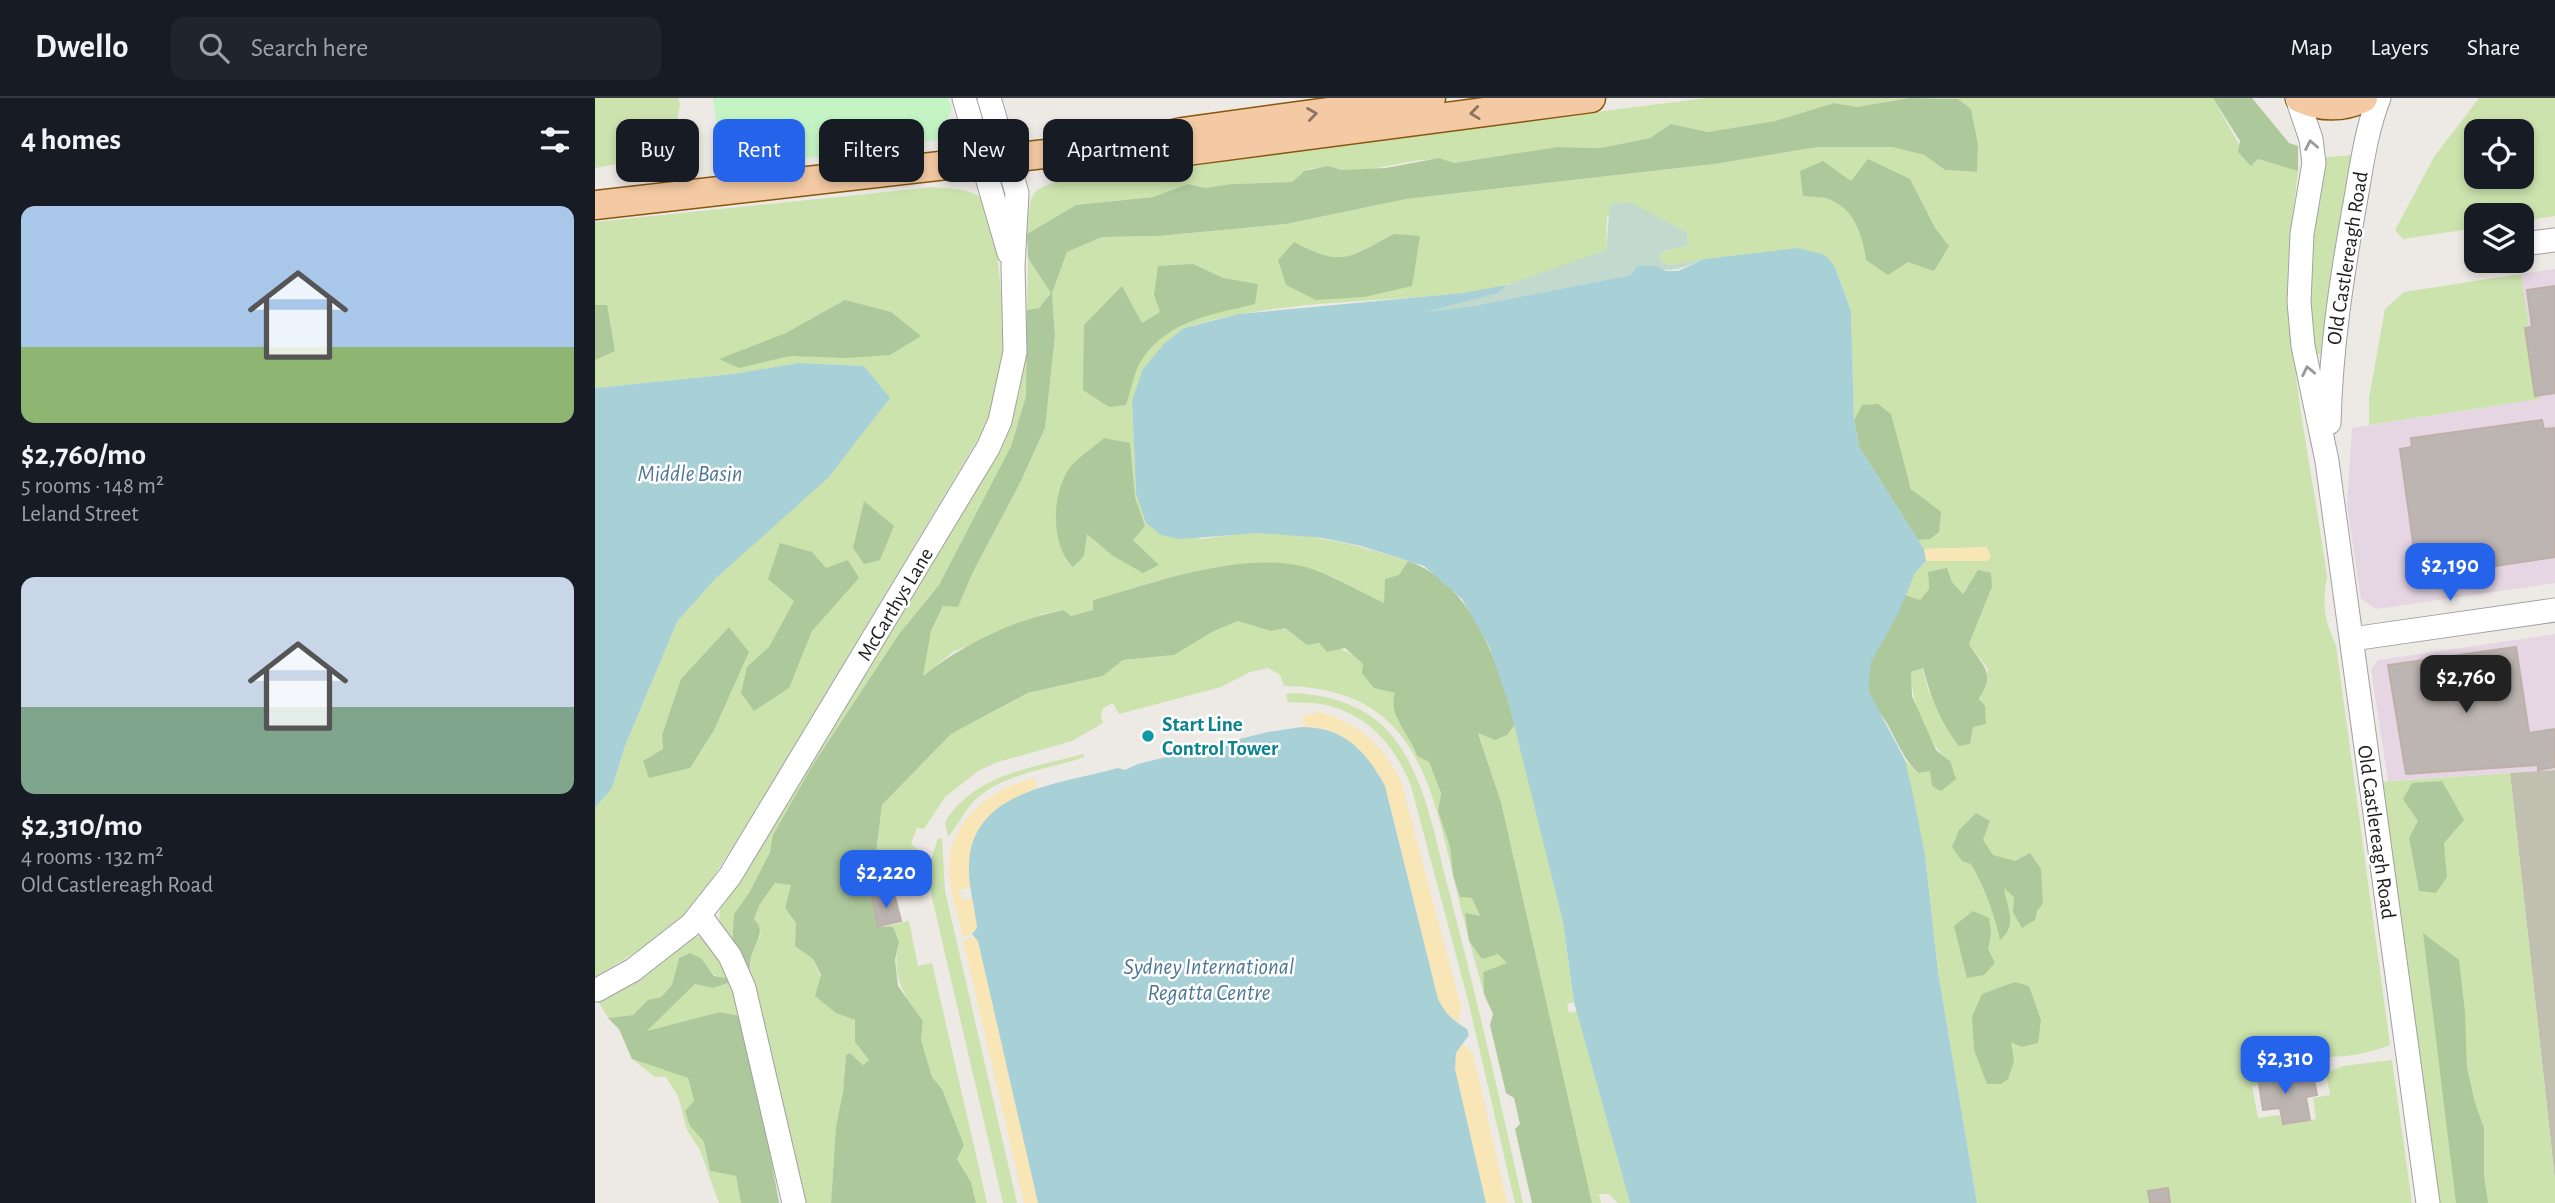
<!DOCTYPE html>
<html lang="en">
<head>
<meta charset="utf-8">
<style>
  :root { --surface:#171b24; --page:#20242c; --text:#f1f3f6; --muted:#9ea1a6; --line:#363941; --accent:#2563eb }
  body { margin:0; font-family:"Alegreya Sans",sans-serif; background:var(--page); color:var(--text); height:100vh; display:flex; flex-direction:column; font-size:26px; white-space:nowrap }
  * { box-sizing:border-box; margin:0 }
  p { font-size:23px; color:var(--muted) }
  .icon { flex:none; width:38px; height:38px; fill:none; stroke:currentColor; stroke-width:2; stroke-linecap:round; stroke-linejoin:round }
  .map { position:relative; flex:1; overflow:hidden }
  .drawer { display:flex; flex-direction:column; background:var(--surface); width:595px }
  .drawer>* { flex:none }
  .guide { position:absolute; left:21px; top:21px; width:665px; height:63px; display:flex; gap:14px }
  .controls { position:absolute; left:1869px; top:21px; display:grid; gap:14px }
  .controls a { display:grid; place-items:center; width:70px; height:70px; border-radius:14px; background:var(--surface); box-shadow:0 4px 10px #0003; font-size:35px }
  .price { position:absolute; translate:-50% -60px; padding:0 16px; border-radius:14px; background:var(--accent); color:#fff; font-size:23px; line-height:46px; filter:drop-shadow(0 2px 4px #0008) }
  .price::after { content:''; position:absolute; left:50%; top:42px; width:21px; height:16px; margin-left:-10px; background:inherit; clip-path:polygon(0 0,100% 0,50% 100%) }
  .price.current { background:#222; color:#fff }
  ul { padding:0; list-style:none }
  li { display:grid; align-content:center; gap:14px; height:371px; padding:0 21px }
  li span { display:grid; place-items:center; height:217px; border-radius:14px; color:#555 }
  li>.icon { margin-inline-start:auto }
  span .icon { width:126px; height:126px; fill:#fffc; stroke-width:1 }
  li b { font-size:30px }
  h2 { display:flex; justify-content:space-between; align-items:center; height:84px; padding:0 21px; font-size:30px }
  .pill { padding:0 24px; border-radius:14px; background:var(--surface); box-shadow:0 4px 10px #0003; font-size:24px; line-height:63px }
  .pill.current { background:var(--accent); color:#fff }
  header { display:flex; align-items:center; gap:42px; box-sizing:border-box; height:98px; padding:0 35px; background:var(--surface); border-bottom:2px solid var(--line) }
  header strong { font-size:33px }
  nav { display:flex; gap:38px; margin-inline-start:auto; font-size:24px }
  .search { width:490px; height:63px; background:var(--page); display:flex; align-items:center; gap:18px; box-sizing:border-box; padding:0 24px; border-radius:14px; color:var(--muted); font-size:26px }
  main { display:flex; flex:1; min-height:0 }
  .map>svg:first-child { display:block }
  .industrial { fill:#e6d6e4 }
  .construction { fill:#c1c0b0 }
  .grass { fill:#cce3ae; fill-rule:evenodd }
  .forest { fill:#adc99c }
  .wetland { fill:#c2dacd }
  .sand { fill:#f8e6b7 }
  .park { fill:#c4f4c4 }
  .water { fill:#a8d0d7 }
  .building { fill:#bdb5b1; stroke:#beb0a8; stroke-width:2 }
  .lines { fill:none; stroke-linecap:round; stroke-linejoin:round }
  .minor-casing { stroke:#a1a1a1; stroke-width:25 }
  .major-casing { stroke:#89560d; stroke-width:31 }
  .minor { stroke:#fff; stroke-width:23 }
  .major { stroke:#f3caa3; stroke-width:28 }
  .oneway { stroke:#887460 }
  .oneway2 { stroke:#999 }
  .culture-dot { fill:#0f9aa8; stroke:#fff; stroke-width:2.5 }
  .labels { text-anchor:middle; stroke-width:5; stroke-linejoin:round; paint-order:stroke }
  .street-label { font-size:21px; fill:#1d1d1d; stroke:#fff }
  .culture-label { font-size:21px; font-weight:bold; fill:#0d838f; stroke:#fff; text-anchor:start }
  .water-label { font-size:23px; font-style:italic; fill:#4c7795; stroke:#fff }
</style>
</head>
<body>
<header>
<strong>Dwello</strong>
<div class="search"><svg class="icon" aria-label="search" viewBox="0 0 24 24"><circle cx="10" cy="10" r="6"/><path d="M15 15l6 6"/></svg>Search here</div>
<nav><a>Map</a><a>Layers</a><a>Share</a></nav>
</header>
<main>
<section class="drawer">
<h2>4 homes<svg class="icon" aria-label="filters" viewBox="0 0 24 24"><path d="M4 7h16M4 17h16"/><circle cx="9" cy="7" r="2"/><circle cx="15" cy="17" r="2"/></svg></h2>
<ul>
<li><span style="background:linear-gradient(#a9c7e8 65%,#8fb573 0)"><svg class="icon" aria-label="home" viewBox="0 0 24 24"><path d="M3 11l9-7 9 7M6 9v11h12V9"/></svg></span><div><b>$2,760/mo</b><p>5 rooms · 148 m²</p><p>Leland Street</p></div></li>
<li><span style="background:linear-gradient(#c9d6e8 60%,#7fa58c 0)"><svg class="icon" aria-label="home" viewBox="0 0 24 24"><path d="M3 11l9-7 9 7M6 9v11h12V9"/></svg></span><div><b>$2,310/mo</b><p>4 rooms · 132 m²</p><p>Old Castlereagh Road</p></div></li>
</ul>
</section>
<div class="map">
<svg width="1960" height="1105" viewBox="0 0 1960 1105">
  <rect width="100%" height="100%" fill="#ede9e4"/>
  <path class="industrial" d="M1960,171V485L1781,511L1766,501L1752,407L1757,330L1945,301L1926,176Z
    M1960,536V672L1793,683L1776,572L1783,562Z"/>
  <path class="construction" d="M1960,672V1082L1915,675Z"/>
  <path class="grass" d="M0,0H83L85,6L81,28L49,61L0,70Z
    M1111,0H1314L1262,9L1239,5L1180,23L1113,34L1076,26L1055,40L1005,50L962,49L859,65C824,53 784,77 746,72C734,71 721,67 709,73C705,76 701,81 697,84L636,86L611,90L593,86L558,99L481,107L432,136C436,97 431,90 472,82Z
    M1341,0H1618L1656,68L1663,61L1703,73C1699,112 1692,150 1693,189C1697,287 1719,382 1732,479C1727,507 1729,521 1741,547L1795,947C1770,957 1752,958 1725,960C1703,963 1682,968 1661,971L1663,987L1657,988L1663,1020L1685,1017L1687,1027L1721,1021L1718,1000L1735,997L1731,975L1748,968L1797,962L1817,1105H1382L1343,874L1330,757L1310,662L1322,675L1355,663C1329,643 1317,605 1316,574L1327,570L1334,594L1378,629L1393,571L1374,546L1397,489L1372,488L1368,496L1357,484L1352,471L1333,474L1334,491L1325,502L1310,497L1320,475L1331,463H1393L1392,449L1329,451L1323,442L1335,441L1310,372L1268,307L1259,322L1256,213L1239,167L1203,150L1076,167L1068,165L1064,158L1071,153L1093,147L1092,134L1055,115L1012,118L1011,152C965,169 918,189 869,195C776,205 678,202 589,230L537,303L541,395L605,441C625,439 645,435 665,435C716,435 764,447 813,463L789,505C766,494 740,477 715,471C642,455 568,481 498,502L499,512L476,518L467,512L447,516L358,554L327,579L336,533L348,508H363L378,474L425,385L450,330L460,238L457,196L444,210L432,212L433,160L457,194L472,154L507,139L564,138L691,126L811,101L1119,66L1223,49H1297L1329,57L1350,72L1381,74L1383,47L1363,1Z
    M1884,0H1960V118L1927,123V117H1881V130L1808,141L1800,132L1839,59ZM1881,33H1927V79H1881Z
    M1757,57L1730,256H1716L1711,185L1725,60Z
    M339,89C352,91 370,90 382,97C403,109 410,228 408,254C407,278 400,301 394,323L150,730C131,759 113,790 90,816C65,842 31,860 0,879V710L17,690L30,648L82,524L120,481L269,268L204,265L138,276L0,290V124Z
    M1926,176L1945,301L1774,327V300L1790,211L1809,194Z
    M432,243L431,298L416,348L344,487L304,536L217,668L179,737L175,754L154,795L139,816L137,848L124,829L125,811L410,341L424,295Z
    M643,523L676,533L690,530L711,546C755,543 770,568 800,595L802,621L818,645L822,658L834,664L846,695L843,713L855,749L858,778L865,799L877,800L885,819L870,816L913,865L888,874L889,896C878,857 867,817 858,777C834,674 814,590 689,588L685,577L673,570L655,574L626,589L524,616L518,605L508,610L506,618L508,625L477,643L403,664L383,673L350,699L329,731L322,730L316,745L323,753L318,787L293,794L291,780L280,763L287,707L356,636L434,595L508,578L528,562L579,557L619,533Z
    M699,595C736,597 774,608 798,639C832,682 840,742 854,793C881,897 905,1001 928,1105H920L873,902L816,688C799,646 772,615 726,606C715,604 704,605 693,604L691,596Z
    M920,627L968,824L979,904L972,906L974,915L982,913L1035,1105H1023L1014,1096H1004L1006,1105H997L906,704L883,634L900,642L912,637Z
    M489,656V659C453,672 406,675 378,704C368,715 362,729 353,739L350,724C379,676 440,669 489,656Z
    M1915,675L1960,1082V1105H1844L1785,684Z
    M343,740L347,741L350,793L422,1105H408L334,787L336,762Z
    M180,785L197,787L190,810L201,825V848L218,861L241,915L260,922V944L274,962L268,967L255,955L251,957L248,994L241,1028L236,1105H207L154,877L157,855L166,837L159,821L165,806Z
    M314,823L323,868L337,865L392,1105H381L376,1084L362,1061L369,1047L347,991L337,979L326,942L328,923C308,894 296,881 304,844L290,828Z
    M108,838L136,874L132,881L119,877L107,861L84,860L77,887L66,899L53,903L38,917L13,920L3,903L37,887L99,839Z
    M139,883L145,918L125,914L51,934L100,886L118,890Z
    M37,961L93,980L99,1004L95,1028L109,1044L115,1073L141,1078L146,1105H124L105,1052L92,1032L83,998L71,979H60Z"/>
  <path class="forest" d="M1314,0L1363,1L1376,11L1383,47L1382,74L1350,72L1329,57L1297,49H1223L1119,66L811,101L691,126L564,138L507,139L472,154L457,195L460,238L450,330L425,385L378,474L363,509L348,508L336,533L328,578C367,547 418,522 468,512L476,518L498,512V502C560,484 657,449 720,472C744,481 766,494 789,505L790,481L804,477L813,463C878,485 904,567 920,627L912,637L900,642L883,635L906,704L997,1105H937L920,1031L925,1026L919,1000L911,995L895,927L898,916L889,896L888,874L912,865L903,856L887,861L874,843L870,815L885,818L877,800L865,799L858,778L855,749L843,713L846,695L834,664L822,658C816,637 792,618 800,595L779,590L767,575L768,566L750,550L732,554L724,545L712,547L690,530L676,533L643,523L619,533L579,557L528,562L508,578L433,595L356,636L287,707L280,763L291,780L293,794L277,800L283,828L298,829L304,844L300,862L303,888L328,923L326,942L337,979L347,991L369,1047L362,1061L376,1084L381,1105H236L241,1028L248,994L251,957L255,955L268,967L274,962L260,944V922L241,915L220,898L226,877L218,861L200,848L201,825L190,810L196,787L180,785L165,806L159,821C170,832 163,841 158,853C155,860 155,869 154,877L137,848L139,816L154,795L175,754L178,737L217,668L304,536L344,487L416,348L431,298L432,212L444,210L456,195L433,160L432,136L481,107L558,99L593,86L611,90L636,86L697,84L709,73L733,68L746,72L791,70L844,60L859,65L962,49L1005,50L1055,40L1076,26L1113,34L1180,23L1239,5L1262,9Z
    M1618,0H1657L1694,45L1703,48V73L1663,61L1656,68L1643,54L1645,43Z
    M1273,61L1315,81L1340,130L1354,148L1339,173L1313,164L1293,177L1271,162C1268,139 1260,112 1236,102C1229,98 1216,99 1208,98L1205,73L1228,63L1256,83Z
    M799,136L825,138L817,188L769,199L721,202L691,187L683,162L699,144C748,170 753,160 799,136Z
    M598,166L628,180L663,186L660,206C619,216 574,222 548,260C539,272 536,292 531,307L514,309L488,292L489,227L527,188L547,225L565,214L559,197L563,168Z
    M250,202L296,214L326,238L295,257L252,260L195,258L144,270L124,261L191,235Z
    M0,207H12L20,253L0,262Z
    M1283,306L1296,316L1316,391L1346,414L1344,434L1335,441L1323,442L1264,349L1259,322L1267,307Z
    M509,340L535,345L540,399L550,428L538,442L564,467L548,475L518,458L492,436L489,458L478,469C455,447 456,394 476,368C485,358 499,349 509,340Z
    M269,403L299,428L285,462L269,466L258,450Z
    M185,445L217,454L231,470L253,462L264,480L217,533L194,590L159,613L146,595L152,569L174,549L199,503L173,481Z
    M1352,470L1357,484L1368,496L1383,472L1396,475L1397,489L1374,546C1388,569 1401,574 1384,601L1390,608L1391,626L1378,629L1375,646L1364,648C1346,626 1335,597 1328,570L1316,574L1317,598L1341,652L1355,663L1361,681L1346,693L1337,688L1335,673L1323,675C1309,661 1303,646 1294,629C1288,617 1276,606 1273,591C1267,559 1299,526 1310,497L1325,502L1334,491L1333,474Z
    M134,529L154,554L119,632L95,670L54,680L48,663L68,651L67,637L86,581Z
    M1847,683L1869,722L1849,745L1852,779L1841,795L1824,793L1814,740L1823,723L1808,701L1817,685Z
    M1381,715L1395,723L1388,742L1398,757L1420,763L1435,755L1446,771L1448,805L1442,813L1440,822L1427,830L1418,814L1419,799L1409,790C1412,810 1423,828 1405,842C1399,815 1390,790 1376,766L1367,763L1357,749L1364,732Z
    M1378,813L1394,820L1396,836L1393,851L1400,865L1389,877L1372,880L1359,828Z
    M1828,835L1864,862L1870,914L1872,970L1880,1005L1889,1030V1078L1893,1105H1861Z
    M95,855L107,861L119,878L132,880L136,874L139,883L118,890L100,886L52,933L125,914L145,918L167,1009L184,1105H146L141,1078L115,1073L109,1044L95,1028L90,1013L99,1003L93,980L37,961L24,931L13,920L38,917L53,902L66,899L77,887L84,860Z
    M1420,884L1434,888L1446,922L1443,945L1427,949L1416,944L1419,963L1413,981L1406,986H1392L1379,952L1377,919L1387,896Z"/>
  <path class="wetland" d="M1035,104L1092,134L1093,147L1070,153L1064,158L1068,165L1076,167L1110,161C1079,174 1075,174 1042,168L1036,177L878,208L818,216L903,195L912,187L1011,152L1015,106Z"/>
  <path class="sand" d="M1392,449L1396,458L1393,463H1331L1329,451Z
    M725,614C766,626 790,649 807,687L866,909L863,926L848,911L843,901L790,688C771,654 750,629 709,629L707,618Z
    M440,680L442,690C415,700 382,720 376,751C373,762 376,777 376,789L364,792L367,802L378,800L382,831L377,836L368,839C363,818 355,795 354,774C353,723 394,691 440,680Z
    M378,840L383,843L443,1105H429L368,842Z
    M868,946L878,956L912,1105H891L860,971L861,955Z"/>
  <path class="park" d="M118,0H353L357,11L342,42L128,72Z"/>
  <path class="water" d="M1203,150L1230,157L1239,167L1256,213L1259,322L1264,349L1329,451L1331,463L1320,475L1303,516L1276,564L1273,592L1310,662L1319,701L1330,757L1343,874L1382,1105H1035L979,904L968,824L914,606L894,548L867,501L829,468L766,448L728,440L664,435L585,441L566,437L551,425L541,395L537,303L548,271L570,245L589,230L644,216L868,195L912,187L903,195L830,214L878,208L1036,177L1042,168H1062L1071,173H1083L1110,161Z
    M204,265L269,268L295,300L233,380L120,481L82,524L30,648L17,690L0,710V290L138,276Z
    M707,629C749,629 771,653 790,688L843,901C850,915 858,923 872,931L874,937L861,955L860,971L891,1105H443L383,843L377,836L382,830C380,809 373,788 374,767C376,690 469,686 523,670L530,672L543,666L673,634Z"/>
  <path class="building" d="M1960,188V295L1940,298L1930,230L1937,229L1932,192Z
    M1947,322L1949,331L1960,330V459L1839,477L1836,457L1820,459L1805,351L1817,349L1816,340Z
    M1921,549L1934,635L1960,631V669L1943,672V667L1811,676L1793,567Z
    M299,795L306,823L283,828L277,800Z
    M1684,969L1687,987L1719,982L1722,997L1711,999L1715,1022L1688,1026L1685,1010L1668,1012L1662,973Z
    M1573,1090L1575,1105H1555L1553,1093Z"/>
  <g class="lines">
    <g class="minor-casing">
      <path id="minor" d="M369,0L414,155
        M1702,0L1716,41L1719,65L1707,136L1704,204L1708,248L1732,363L1833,1105
        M1927,146L1960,142
        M1734,325C1736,251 1746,184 1759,111C1766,74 1770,35 1784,0
        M1757,541L1960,512
        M106,819L135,858L149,890L199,1105
        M2,892L38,872L97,826L135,778L393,350L405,323L420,254L418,168L422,95L394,0"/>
    </g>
    <g class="major-casing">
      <path id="major" d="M1705,0C1725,9 1747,10 1768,0
        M570,51L592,53L996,0
        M0,107L529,47L587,34L836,0"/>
    </g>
    <use href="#minor" class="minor"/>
    <use href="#major" class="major"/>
  </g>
  <defs><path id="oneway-chevron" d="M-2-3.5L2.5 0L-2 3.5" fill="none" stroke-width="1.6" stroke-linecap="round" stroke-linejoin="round" transform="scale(1.75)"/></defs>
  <g class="oneway">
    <use href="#oneway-chevron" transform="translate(880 15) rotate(173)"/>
    <use href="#oneway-chevron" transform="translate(717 16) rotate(-8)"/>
  </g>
  <g class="oneway2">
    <use href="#oneway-chevron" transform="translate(1716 47) rotate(-101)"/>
    <use href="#oneway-chevron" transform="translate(1713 273) rotate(-102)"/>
  </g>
  <circle class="culture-dot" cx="553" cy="638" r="7"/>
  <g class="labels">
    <g class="street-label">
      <text transform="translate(1752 160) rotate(-81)" y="7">Old Castlereagh Road</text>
      <text transform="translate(300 506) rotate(-59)" y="7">McCarthys Lane</text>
      <text transform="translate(1782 734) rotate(82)" y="7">Old Castlereagh Road</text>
    </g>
    <g class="culture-label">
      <text x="567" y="633">Start Line<tspan x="567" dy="24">Control Tower</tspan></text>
    </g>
    <g class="water-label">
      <text x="95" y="383">Middle Basin</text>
      <text x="614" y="876">Sydney International<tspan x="614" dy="26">Regatta Centre</tspan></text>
    </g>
  </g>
</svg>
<div class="controls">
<a><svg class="icon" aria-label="locate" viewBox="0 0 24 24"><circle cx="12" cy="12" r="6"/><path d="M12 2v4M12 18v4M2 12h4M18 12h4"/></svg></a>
<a><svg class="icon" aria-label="layers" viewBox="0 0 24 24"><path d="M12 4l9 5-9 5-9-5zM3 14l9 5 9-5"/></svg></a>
</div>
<b class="price" style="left:1855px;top:505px">$2,190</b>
<b class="price current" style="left:1871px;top:617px">$2,760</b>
<b class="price" style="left:291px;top:812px">$2,220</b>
<b class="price" style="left:1690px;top:998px">$2,310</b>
<div class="guide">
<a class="pill">Buy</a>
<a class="pill current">Rent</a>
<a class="pill">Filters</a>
<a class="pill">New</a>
<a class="pill">Apartment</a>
</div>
</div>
</main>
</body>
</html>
